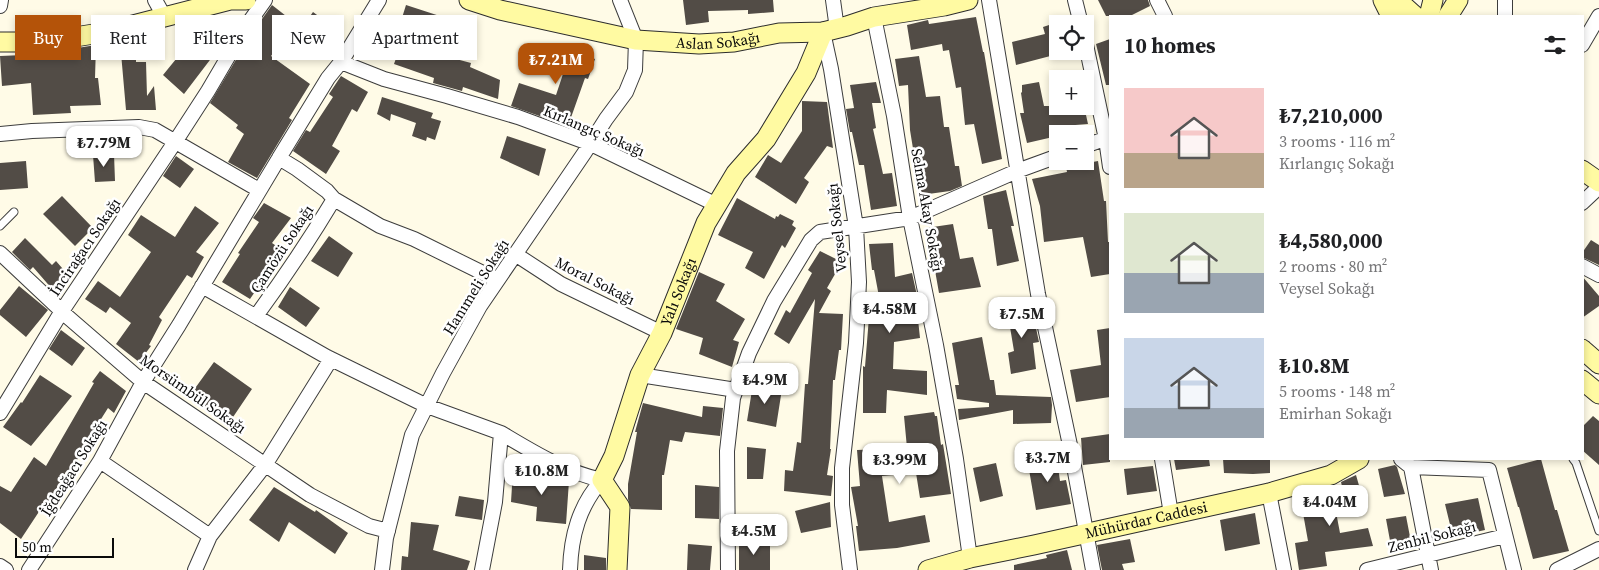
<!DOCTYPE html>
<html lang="en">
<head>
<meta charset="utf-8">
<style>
  :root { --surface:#fff; --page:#f6f6f6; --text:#202124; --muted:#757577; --accent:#b45309 }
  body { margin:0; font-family:"Source Serif 4",serif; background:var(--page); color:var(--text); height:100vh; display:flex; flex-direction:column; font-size:19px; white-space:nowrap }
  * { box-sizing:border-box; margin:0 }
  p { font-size:16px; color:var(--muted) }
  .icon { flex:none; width:28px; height:28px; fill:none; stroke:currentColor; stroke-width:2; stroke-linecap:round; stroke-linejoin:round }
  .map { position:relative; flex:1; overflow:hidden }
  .details { position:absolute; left:1109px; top:15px; width:475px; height:445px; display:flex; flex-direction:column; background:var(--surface); border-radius:0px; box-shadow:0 2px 8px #0003 }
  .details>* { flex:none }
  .banner { position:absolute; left:15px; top:15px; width:475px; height:45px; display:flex; gap:10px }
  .tools { position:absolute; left:1049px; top:15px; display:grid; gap:10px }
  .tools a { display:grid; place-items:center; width:45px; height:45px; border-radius:0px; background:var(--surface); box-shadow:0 2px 8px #0003; font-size:25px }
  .scale { position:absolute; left:15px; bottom:12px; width:99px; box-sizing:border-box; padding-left:5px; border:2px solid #0a0a0a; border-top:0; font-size:14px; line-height:18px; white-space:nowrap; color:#0a0a0a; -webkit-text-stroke:4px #fff; paint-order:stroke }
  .price { position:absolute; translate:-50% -42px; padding:0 11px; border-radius:10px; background:#fff; color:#222; font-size:16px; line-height:32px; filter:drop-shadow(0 1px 2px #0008) }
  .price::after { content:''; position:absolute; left:50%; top:30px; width:15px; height:11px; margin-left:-8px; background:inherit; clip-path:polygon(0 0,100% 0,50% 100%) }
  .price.current { background:var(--accent); color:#fff }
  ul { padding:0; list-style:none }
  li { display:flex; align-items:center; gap:15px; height:125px; padding:0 15px }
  li span { display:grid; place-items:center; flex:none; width:140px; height:100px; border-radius:0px; color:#555 }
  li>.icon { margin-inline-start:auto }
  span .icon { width:60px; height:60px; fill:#fffc; stroke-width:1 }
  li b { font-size:21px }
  h2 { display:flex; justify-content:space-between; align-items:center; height:60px; padding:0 15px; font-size:21px }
  .pill { padding:0 18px; border-radius:0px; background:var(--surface); box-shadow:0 2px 8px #0003; font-size:18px; line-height:45px }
  .pill.current { background:var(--accent); color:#fff }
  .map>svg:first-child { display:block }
  .building { fill:#524c46 }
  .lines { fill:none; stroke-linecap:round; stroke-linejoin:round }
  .lane-casing { stroke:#3d3d3d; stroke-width:9 }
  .street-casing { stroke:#3d3d3d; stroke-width:16 }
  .secondary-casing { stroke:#2c2c2c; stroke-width:21 }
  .lane { stroke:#fff; stroke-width:7 }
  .street { stroke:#fff; stroke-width:14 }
  .secondary { stroke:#fffaa2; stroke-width:19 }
  .labels { text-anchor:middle; stroke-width:5; stroke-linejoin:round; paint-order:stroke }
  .street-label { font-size:15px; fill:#0a0a0a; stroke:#fff }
</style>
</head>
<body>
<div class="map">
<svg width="1599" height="570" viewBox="0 0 1599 570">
  <rect width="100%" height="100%" fill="#fffbe7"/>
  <path class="building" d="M683,0H773L774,12L748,14V10L708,11L709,22L686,25Z
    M1098,0H1148L1150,6L1130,16H1106Z
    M272,5L295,23L271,56L310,84L289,118L292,120L257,178L228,162L244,134L236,128L238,125L210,103L252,33Z
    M406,5L452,20L441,55L471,63L470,67L500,80L498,99L463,87L462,91L433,83L434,78L394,64L408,24L401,21Z
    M313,12L336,29L324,50L299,32Z
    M976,17L983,52H984L1002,159L982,164L974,124L965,125L961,87L956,88L949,50L943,51L942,44L911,50L907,25L928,20L929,24Z
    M1058,22V54L1016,65L1012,42L1045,34L1043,27Z
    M194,37L216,52L184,94L163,75Z
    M1110,39V85H1106L1096,44Z
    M537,44L572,54L574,50L595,59L588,79L585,78L568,126L511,106L519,83L556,95L563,74L531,64Z
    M96,45L95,78H98L101,105L70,106L71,113L33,115L31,83L2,86L0,56L24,55L23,53H46Z
    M136,51V62H146L147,96L154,86L156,110H126L121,53Z
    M919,56L926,97L940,96L944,127H949L955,166H959L962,186L950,191L921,195L917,161H915L910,130L908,85L899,86L895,59Z
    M341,76L368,92L357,112L352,109L332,146L340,151L326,174L293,151L306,130L310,132L333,97L329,94Z
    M876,82L881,103H872L876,128L873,129L883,174L892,173L897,206L871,210L864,165H859L852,132H850L846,109L854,108L850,85Z
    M1039,82L1044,106H1084L1088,124L1050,127L1053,137L1027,143L1020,113H1024L1021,93L1022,92V85Z
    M382,97L433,113L431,118L441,121L435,140L427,137L426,141L412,136L416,123L391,114L390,121L377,114Z
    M802,101L827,102L833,148L827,146L804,178L809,182L796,204L755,177L768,155L781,163L802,131Z
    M507,136L546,149L539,176L500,158Z
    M114,154L115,181L95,182L93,155Z
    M176,156L194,169L180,188L163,176Z
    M26,161L28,188L0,190V163Z
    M1098,161L1104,201H1106L1108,242H1110V274L1091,277L1083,237L1044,242L1040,206L1032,179L1067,172L1066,167Z
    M1006,190L1014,226H1011L1019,261L997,266L992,229H988L983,196Z
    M62,196L93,228L75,246L43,214Z
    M737,198L775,219L776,216L778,217L780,214L794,221L792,225L796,228L785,248L782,245L764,279L745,268L753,252L718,235Z
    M264,203L291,218L272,243L285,252L269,274L268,273L250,299L222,282L240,254L238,253L259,222L253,218Z
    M195,206L219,223L196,252L204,257L192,278L187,275L159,317L162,320L149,345L151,346L139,362L116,344L131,323L110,307L106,313L85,299L98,281L120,297L151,252L128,235L141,215L175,237Z
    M953,224L960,259L973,257L981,287L939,293L933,259L931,260L926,228Z
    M329,236L353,253L338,277L311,261Z
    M25,238L52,265L56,261L69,276L53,290L33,267L30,270L12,252Z
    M1591,240L1599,245V265L1582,257V253Z
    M893,243L895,277L912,273L918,300L916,301L920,338L894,342L893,369L927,371V395L887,390L886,413H863V366L865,367L869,317L883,318L874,270H872L869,244Z
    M820,251L842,262L827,288L831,291L819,313L843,314L841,350H839L835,380H833L830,449H831L827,475L833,476L831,496L784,491L785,470L793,471L797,442L801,443L805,384H808L815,299L789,344L774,334L786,310L790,313L812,273L808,270Z
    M699,272L725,284L716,301L745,319L733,340L739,342L732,367L699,354L703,338L676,329Z
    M1582,276L1599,296V306L1582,318Z
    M19,286L48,310L26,337L0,315V310Z
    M290,287L320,308L306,327L278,307Z
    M1031,305L1039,342L1033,343L1036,369L1011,374L1008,353L1014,351L1007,309Z
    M1110,328V397L1076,402L1070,370L1101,365L1097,330Z
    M61,330L85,348L72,366L49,349Z
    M982,337L990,380H994L996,395L1051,397L1052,405L1051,423L1013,424V410L959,420L958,409L989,407V403L957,399L955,385H959L952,343Z
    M214,362L252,389L229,423L188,398Z
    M100,371L126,391L114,413L108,408L84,446L86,447L68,473L66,472L48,503L46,501L21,539L0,523V486L11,492L34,457L46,466L94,383L92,382Z
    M40,375L72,396L31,446L3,427L21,402L22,403Z
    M753,384L782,389L776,427L747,421Z
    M643,403L702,417L703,406L723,408L720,436L685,432L682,442L670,440L664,475H662V510L631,509L628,499V484L637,432H635Z
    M934,412L935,416H937L941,445L943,444L951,494L920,498L916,473L882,476L889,522L925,515L930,542L897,548L859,551L856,526H858L851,487L860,486L857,450L907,448L904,416Z
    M1593,416L1599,421V465L1582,450V427Z
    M1110,434V462L1083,465L1081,438Z
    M747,447L766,449L763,479H747Z
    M1056,453L1060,481L1066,480L1071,504L1036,510L1027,458Z
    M1174,459H1209L1210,466L1176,470Z
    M1223,459H1270V473L1253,474L1224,473Z
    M1541,459L1555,510H1557L1569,551L1533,559L1519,507H1518L1507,468Z
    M996,463L1003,496L980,502L973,468Z
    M1395,465L1397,467L1405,494L1384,497L1378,469Z
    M1153,466L1157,491L1127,495L1124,469Z
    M513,470L533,473V479L569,481L566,524L536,521L537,507L511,502Z
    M1356,475L1364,503L1336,512L1340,533L1368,528L1373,546L1325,552L1327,566L1299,570L1295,543L1308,541L1301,502L1344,495L1341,482Z
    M695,485L719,487V519L695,518Z
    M274,487L315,512L316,510L348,533L335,554L289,522L279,542L249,520Z
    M459,496L484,500L482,520L455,516Z
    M1478,498L1485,530L1453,537L1445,504Z
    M830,502L831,527L801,533L795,511Z
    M1255,513L1260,544L1225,551L1220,520Z
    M1406,516L1411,542L1391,546L1386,519Z
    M411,522L439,525L433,550L470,561L467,570H401L402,556L408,557Z
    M1130,539L1135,562L1122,564L1124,570H1102L1097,545Z
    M739,541L770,542V570H739Z
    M688,544L712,546L710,570H687Z
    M1067,550L1072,570H1014V565L1047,558L1046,555Z
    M584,555L606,558V570H584Z"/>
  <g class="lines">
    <g class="lane-casing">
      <path id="lane" d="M0,226L14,212
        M1573,459L1576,463L1599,531"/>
    </g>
    <g class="street-casing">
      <path id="street" d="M155,0L165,18
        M379,0L341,62L328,78L279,158L297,169L327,191L334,199L380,226L414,239L497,280
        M833,0L837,29
        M989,0L1038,294L1071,450L1093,570
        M1075,0L1081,24
        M1157,0L1165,16
        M1505,0V16
        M0,6L1,0
        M874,17L894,116L910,218L936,345L956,459L970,558
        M823,32L831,69L856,227L859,282L856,343L842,468V505L850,570
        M1085,40L1106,139L1110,167
        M1582,45L1599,16
        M341,62L384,79L447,96L518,117L591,144L717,205
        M0,134L32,131L139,127L155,130L259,190
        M1085,146L1110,137
        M1582,203L1599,187
        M0,253L69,318L143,382L310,495L369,526L388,531
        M515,254L561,284L662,333
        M1582,266L1599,275
        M202,286L327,357L427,406L501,433L495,502L482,570
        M256,316C284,278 310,239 334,199
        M640,375L736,390
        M0,413L62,311L175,142L208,91L245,28L265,0
        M501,433C533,452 565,472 602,480C579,506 571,536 570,570
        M1162,459L1171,514
        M1401,459L1411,467L1431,570
        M100,461L210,536L265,465L331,359
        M1411,467L1489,470L1514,570
        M1269,493L1284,570
        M0,566L6,570
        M29,570L100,461L143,382L179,325L279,158
        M195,570L210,536
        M382,570L386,538L412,435L443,373L480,306L585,152L606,119L626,92L635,70L636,40L620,0
        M728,570L727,451L733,398L749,353L774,301L811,240L820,232L910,218L1017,171L1058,156
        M1367,570L1505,536
        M1557,570L1599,549"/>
    </g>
    <g class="secondary-casing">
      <g id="secondary">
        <path id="s1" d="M469,0L500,10L636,40L699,44L734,42L779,33L823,32L847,26L874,17L944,6L968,0"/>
        <path d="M1383,0L1391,16"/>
        <path d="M1397,0L1415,16"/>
        <path d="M1429,16L1433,0"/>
        <path d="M1448,16L1458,0"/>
        <path d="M0,42H44L106,32L230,0H246"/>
        <path d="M1582,170L1599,182"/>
        <path d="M1582,349L1599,364"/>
        <path d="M1582,380L1599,394"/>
        <path id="s2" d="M617,570L620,507L602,480L614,456L640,375L662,333L706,223L736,173L766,139L806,73L823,32"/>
        <path id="s3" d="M928,570L970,558L1034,545L1269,493L1331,475L1359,459"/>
      </g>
    </g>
    <use href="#lane" class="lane"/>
    <use href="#street" class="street"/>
    <use href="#secondary" class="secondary"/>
  </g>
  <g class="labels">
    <g class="street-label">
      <text dy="5" stroke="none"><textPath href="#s1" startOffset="254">Aslan Sokağı</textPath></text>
      <text transform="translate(594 131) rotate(23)" y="5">Kırlangıç Sokağı</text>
      <text transform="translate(927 210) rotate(80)" y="5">Selma Akay Sokağı</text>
      <text transform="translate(837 228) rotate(-96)" y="5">Veysel Sokağı</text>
      <text transform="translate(85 247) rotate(-56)" y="5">İncirağacı Sokağı</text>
      <text transform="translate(282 249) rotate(-57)" y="5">Çamözü Sokağı</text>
      <text transform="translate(595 281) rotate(27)" y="5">Moral Sokağı</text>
      <text transform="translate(476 287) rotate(-58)" y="5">Hanımeli Sokağı</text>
      <text dy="5" stroke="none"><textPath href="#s2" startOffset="299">Yalı Sokağı</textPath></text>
      <text transform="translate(193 394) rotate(35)" y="5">Morsümbül Sokağı</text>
      <text transform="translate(74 468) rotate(-58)" y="5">İğdeağacı Sokağı</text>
      <text dy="5" stroke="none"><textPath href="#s3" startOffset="224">Mühürdar Caddesi</textPath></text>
      <text transform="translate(1432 537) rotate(-14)" y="5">Zenbil Sokağı</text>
    </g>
  </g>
</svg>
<div class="tools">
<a><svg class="icon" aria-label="locate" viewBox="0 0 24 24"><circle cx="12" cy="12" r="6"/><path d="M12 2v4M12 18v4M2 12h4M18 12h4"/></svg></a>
<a>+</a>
<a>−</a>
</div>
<div class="scale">50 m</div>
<b class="price current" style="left:556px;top:85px">₺7.21M</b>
<b class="price" style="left:104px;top:168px">₺7.79M</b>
<b class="price" style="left:890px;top:334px">₺4.58M</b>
<b class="price" style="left:1022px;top:339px">₺7.5M</b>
<b class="price" style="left:765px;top:405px">₺4.9M</b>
<b class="price" style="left:1048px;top:483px">₺3.7M</b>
<b class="price" style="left:900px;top:485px">₺3.99M</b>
<b class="price" style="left:542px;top:496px">₺10.8M</b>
<b class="price" style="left:1330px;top:527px">₺4.04M</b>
<b class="price" style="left:754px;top:556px">₺4.5M</b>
<div class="banner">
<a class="pill current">Buy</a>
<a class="pill">Rent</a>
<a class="pill">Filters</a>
<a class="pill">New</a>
<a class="pill">Apartment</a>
</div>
<section class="details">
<h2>10 homes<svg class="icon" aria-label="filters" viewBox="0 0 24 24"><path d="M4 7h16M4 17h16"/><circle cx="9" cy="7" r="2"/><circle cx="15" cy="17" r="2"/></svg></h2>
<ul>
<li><span style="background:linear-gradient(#f6c9c9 65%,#b9a48a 0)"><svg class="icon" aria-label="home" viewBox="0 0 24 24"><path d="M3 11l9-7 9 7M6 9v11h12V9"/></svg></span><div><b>₺7,210,000</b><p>3 rooms · 116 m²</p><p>Kırlangıç Sokağı</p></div></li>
<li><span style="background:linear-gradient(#dfe7d0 60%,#9aa5b1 0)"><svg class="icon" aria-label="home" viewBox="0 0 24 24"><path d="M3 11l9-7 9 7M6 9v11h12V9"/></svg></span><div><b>₺4,580,000</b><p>2 rooms · 80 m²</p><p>Veysel Sokağı</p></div></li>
<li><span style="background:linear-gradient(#c9d6e8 70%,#9aa5b1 0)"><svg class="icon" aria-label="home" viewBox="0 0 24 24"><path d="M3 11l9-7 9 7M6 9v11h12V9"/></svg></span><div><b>₺10.8M</b><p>5 rooms · 148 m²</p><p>Emirhan Sokağı</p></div></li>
</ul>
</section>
</div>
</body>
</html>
